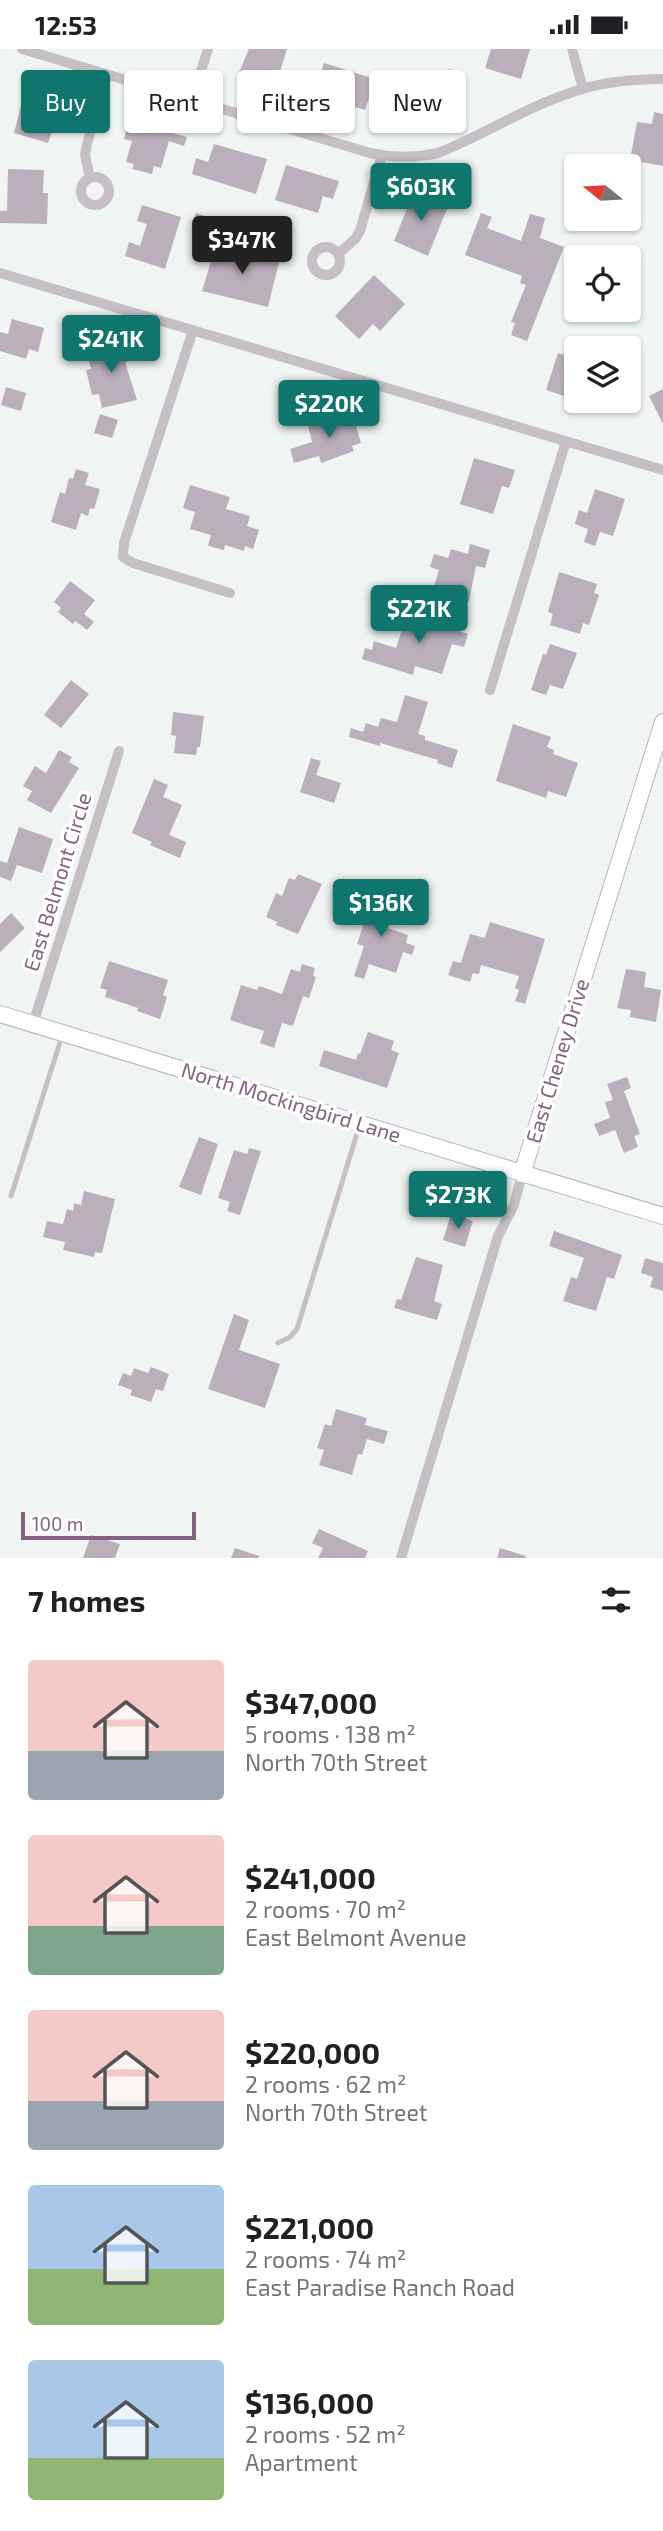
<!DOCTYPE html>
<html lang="en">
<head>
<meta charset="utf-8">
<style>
  :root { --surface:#fff; --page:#f6f6f6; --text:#202124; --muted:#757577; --accent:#0f766e }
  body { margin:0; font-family:"Exo 2",sans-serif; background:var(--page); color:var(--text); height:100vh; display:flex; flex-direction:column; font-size:26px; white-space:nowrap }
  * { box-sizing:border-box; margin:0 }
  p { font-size:23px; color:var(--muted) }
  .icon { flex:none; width:38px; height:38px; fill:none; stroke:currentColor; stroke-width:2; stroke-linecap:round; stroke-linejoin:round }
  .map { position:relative; height:1509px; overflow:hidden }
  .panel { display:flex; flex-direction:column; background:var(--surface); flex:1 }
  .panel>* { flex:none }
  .guide { position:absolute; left:21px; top:21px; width:621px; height:63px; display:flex; gap:14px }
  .needle { width:46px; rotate:288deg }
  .fabs { position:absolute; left:564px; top:105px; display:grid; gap:14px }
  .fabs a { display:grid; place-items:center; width:77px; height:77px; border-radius:7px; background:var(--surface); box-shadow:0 2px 5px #0004; font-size:35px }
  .scale { position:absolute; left:21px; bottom:18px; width:175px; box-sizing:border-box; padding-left:7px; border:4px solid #83627f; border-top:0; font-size:19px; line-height:24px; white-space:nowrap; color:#83627f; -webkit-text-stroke:5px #fff; paint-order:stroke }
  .price { position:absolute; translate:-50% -60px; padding:0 16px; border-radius:7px; background:var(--accent); color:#fff; font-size:23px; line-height:46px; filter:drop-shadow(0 2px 4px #0008) }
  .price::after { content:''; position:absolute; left:50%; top:42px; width:21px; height:16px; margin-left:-10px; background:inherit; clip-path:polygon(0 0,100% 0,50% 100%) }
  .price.current { background:#222; color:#fff }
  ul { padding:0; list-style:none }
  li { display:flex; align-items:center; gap:21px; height:175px; padding:0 28px }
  li span { display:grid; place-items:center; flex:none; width:196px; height:140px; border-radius:7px; color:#555 }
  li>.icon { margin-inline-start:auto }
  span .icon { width:84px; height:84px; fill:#fffc; stroke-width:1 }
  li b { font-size:30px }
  h2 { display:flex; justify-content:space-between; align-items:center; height:84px; padding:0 28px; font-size:30px }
  .tag { padding:0 24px; border-radius:7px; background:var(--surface); box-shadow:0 2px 5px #0004; font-size:24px; line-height:63px }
  .tag.current { background:var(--accent); color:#fff }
  .status { display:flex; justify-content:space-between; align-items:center; height:49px; padding:0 35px; background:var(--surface); direction:ltr }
  .status svg { height:19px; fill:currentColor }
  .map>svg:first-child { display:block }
  .building { fill:#bbafbb }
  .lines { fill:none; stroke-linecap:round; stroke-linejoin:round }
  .secondary-casing { stroke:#bdb3bc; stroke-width:18 }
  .lane { stroke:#c7bfc6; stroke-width:5 }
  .street { stroke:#c7bfc6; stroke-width:10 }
  .secondary { stroke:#fff; stroke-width:16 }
  .labels { text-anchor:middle; stroke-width:7; stroke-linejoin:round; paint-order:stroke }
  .street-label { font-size:21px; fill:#83627f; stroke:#fff }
</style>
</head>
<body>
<div class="status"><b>12:53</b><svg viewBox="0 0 49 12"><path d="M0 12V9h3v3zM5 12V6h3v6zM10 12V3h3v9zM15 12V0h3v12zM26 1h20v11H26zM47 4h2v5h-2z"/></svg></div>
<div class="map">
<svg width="663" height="1509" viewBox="0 0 663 1509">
  <rect width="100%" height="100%" fill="#f0f5f3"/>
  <path class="building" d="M249,0H287L277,32L272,30L269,39L237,28Z
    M491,0H530L521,30L485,19Z
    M324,14L375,30L365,61L314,46Z
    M451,20L459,58L405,68L398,31Z
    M26,37L62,48L50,78L53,79L48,94L14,84Z
    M654,63L663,65V117L630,111L637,73L652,75Z
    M130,68L148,73L147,77L187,88L184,97L169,92L161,119L154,117L152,125L132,120L134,115L126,113L132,92L124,90Z
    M214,95L267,110L256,145L192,125L196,109L208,113Z
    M286,116L339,132L333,150L323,147L318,164L275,151Z
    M8,120L44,121L43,144H48L47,175L0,174V162H7Z
    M414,142L448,157L428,207L394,192Z
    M142,156L181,168L165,220L125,207L129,193L140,197L147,175L137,172Z
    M196,164L205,167L202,176L193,173Z
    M481,164L492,168L487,179L521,192L530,165L545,169L540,189L564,198L527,292L511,286L515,274L511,273L526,236L520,234L522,227L465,206Z
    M216,196L244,205L245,201L280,209L268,258L202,242Z
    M374,226L405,255L380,282L373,275L359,290L335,267Z
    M12,270L44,279L38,303L29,300L26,310L0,302V283L8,285Z
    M121,294L122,299L132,296L135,311L125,313L137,351L102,359L99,345L92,346L86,321L91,320L87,302Z
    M558,304L576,310V349L573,350L546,341Z
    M6,338L26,344L21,362L1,356Z
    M663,340V375L649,347Z
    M352,363L361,394L352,397L354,402L321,414L319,407L294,414L290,400L312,393L308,377Z
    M100,365L118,371L112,389L94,384Z
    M474,409L515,421L509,439L502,437L493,465L460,455Z
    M76,420L89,424L85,436L100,440L94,460L90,459L88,467L81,464L76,481L51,473L60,443L65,445L69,429L73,430Z
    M190,436L230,448L226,460L250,467L247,477L259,481L253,500L245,497L244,502L225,496L224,501L208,497L211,486L190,480L195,463L183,459Z
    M595,440L625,450L613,487L600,483L595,497L584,493L588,480L575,475L579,461L587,464Z
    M470,495L490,501L485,519L476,517L469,552L433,541L439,521L430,518L434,505L448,509L451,500L468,505Z
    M559,523L597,535L594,544L599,546L589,576L583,574L580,585L550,576L553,565L548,563Z
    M70,532L95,551L84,565L94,573L87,581L75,572L73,575L58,563L61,559L54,553Z
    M416,558L444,566L442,572L457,576L455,581L468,585L464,598L452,595L442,625L415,617L413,626L362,610L365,599L372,601L374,592L396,599L405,572L411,573Z
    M550,595L577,604L563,640L550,636L546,646L531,641L543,605L546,606Z
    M71,631L89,645L61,679L44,666Z
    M405,646L428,653L418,685L425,687V691L458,701L452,719L437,714L438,711L380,694V697L349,688L351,679L363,683L366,674L378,678L381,669L397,673Z
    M173,663L204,667L200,698H197L196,706L174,704L176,687L171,686Z
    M513,675L551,688L547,698L554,701L553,705L578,714L566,748L548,742L546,749L496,732Z
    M59,701L72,708L69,713L79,719L51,764L27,751L32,742L23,737L35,717L46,724Z
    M311,709L321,712L316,726L341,734L334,754L300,743Z
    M154,730L168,736L163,748L182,756L169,786L186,793L180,809L150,796L152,793L132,784Z
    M19,778L53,790L42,824L17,816L11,832L0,828V812L7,814Z
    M298,825L322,835L298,885L276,876L277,873L266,868L276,844L282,847L289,829L295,831Z
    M375,841L392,847L382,877L408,886L406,894L415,897L412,906L403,903L396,924L369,915L364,930L354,927L364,897L357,895Z
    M11,864L25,879L0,903V875Z
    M490,873L545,890L525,955L515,952L519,941L515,939L519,927L481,916L479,925L473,924L470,933L448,926L453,912L461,914L470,885L485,889Z
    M109,912L168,931L163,946L167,948L160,970L137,962L138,959L105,948L107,941L100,939Z
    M302,915L315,919L313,927L316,928L309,949L303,947L293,977L282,974L274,999L260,994L264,982L230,971L241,936L257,941L259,937L282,945L291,920L300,923Z
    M626,920L646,923L644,938L661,941L656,973L630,968L631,961L617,959Z
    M368,983L394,992L391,1001L399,1004L387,1039L319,1017L324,1001L356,1011L358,1004L360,1005Z
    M627,1028L631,1039L624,1042L640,1085L634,1087L638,1098L624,1104L615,1081L599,1087L594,1075L610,1069L605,1053L613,1051L607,1035Z
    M199,1088L218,1095L201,1146L179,1138Z
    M249,1099L261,1102L240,1166L227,1162L230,1153L218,1149L234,1101L247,1105Z
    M84,1142L115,1150L102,1204L95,1203L94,1208L63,1201L65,1193L43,1188L47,1172L63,1175L67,1160L73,1162L74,1154L81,1156Z
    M451,1165L473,1172L465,1198L443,1191Z
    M554,1182L622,1206L614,1230L607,1228L596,1262L563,1252L571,1228L577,1230L584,1209L549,1197Z
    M416,1208L443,1216L434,1252L442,1255L437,1271L394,1259L397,1250L401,1251Z
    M645,1209L663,1214V1242L650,1238L653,1228L641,1224Z
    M234,1265L249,1271L239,1301L280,1315L265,1359L208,1340Z
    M151,1318L169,1325L163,1342L156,1340L151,1353L130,1346L132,1341L118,1336L123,1324L131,1327L134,1319L148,1324Z
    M336,1360L367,1369L365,1376L388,1382L384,1395L367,1390L362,1406L358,1405L352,1426L319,1416L324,1401L317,1399L325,1375L331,1377Z
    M319,1480L368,1502L365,1509H318L323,1499L312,1494Z
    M91,1486L120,1495L115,1509H83Z
    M235,1499L259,1507V1509H231Z
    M500,1499L526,1507L525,1509H497Z"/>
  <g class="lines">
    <g class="secondary-casing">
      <path id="secondary" d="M0,965L663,1167
        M522,1125L663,673"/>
    </g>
    <path class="lane" d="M11,1147L62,987
      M278,1294L290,1288L297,1280L359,1078"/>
    <path class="street" d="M22,0L370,104C393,109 415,109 438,104C482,87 522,60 567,45C598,33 630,30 663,30
      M572,0L583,40
      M192,51L208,0
      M81 142a14 14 0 1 1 28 0a14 14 0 1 1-28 0Z
      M90,129L85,106L87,95L107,25
      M312 212a14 14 0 1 1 28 0a14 14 0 1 1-28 0Z
      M338,205L355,190L360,182L382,106
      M0,224L663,421
      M193,281L124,494L123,508L133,514L230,544
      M490,641L566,392
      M33,975L119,702
      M401,1509L498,1187L514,1156L522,1125"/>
    <use href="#secondary" class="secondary"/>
  </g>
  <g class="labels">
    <g class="street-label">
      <text transform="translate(58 833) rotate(-73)" y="7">East Belmont Circle</text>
      <text transform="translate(558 1012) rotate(-73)" y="7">East Cheney Drive</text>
      <text transform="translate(291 1054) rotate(17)" y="7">North Mockingbird Lane</text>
    </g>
  </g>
</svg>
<div class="fabs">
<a><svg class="needle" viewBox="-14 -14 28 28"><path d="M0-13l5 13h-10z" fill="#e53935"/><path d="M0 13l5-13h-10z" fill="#757577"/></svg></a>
<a><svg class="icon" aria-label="locate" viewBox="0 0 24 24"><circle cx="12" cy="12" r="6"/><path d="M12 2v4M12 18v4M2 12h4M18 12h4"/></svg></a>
<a><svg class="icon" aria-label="layers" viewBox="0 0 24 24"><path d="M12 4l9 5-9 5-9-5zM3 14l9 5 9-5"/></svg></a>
</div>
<div class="scale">100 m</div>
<b class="price" style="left:421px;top:174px">$603K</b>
<b class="price current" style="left:242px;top:227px">$347K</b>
<b class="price" style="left:111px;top:326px">$241K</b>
<b class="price" style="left:329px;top:391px">$220K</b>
<b class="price" style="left:419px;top:596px">$221K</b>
<b class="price" style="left:381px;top:890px">$136K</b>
<b class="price" style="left:458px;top:1182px">$273K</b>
<div class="guide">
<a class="tag current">Buy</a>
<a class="tag">Rent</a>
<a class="tag">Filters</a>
<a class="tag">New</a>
</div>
</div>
<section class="panel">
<h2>7 homes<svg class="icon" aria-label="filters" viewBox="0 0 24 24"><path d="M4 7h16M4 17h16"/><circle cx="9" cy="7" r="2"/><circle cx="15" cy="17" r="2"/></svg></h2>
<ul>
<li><span style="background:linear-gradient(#f6c9c9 65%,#9aa5b1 0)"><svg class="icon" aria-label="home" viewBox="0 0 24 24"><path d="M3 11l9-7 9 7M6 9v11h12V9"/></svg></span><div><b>$347,000</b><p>5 rooms · 138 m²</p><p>North 70th Street</p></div></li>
<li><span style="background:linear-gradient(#f6c9c9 65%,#7fa58c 0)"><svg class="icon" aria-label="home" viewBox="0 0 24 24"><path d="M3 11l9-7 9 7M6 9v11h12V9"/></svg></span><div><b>$241,000</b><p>2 rooms · 70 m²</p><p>East Belmont Avenue</p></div></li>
<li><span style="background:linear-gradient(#f6c9c9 65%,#9aa5b1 0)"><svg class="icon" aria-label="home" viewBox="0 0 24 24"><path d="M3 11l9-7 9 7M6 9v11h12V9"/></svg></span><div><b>$220,000</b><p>2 rooms · 62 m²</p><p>North 70th Street</p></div></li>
<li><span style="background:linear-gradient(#a9c7e8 60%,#8fb573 0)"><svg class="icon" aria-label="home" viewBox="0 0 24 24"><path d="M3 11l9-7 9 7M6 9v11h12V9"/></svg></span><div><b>$221,000</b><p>2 rooms · 74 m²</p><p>East Paradise Ranch Road</p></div></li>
<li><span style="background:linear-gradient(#a9c7e8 70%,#8fb573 0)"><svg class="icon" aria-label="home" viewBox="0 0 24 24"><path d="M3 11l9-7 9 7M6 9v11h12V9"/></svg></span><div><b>$136,000</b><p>2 rooms · 52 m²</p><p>Apartment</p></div></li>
</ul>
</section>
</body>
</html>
